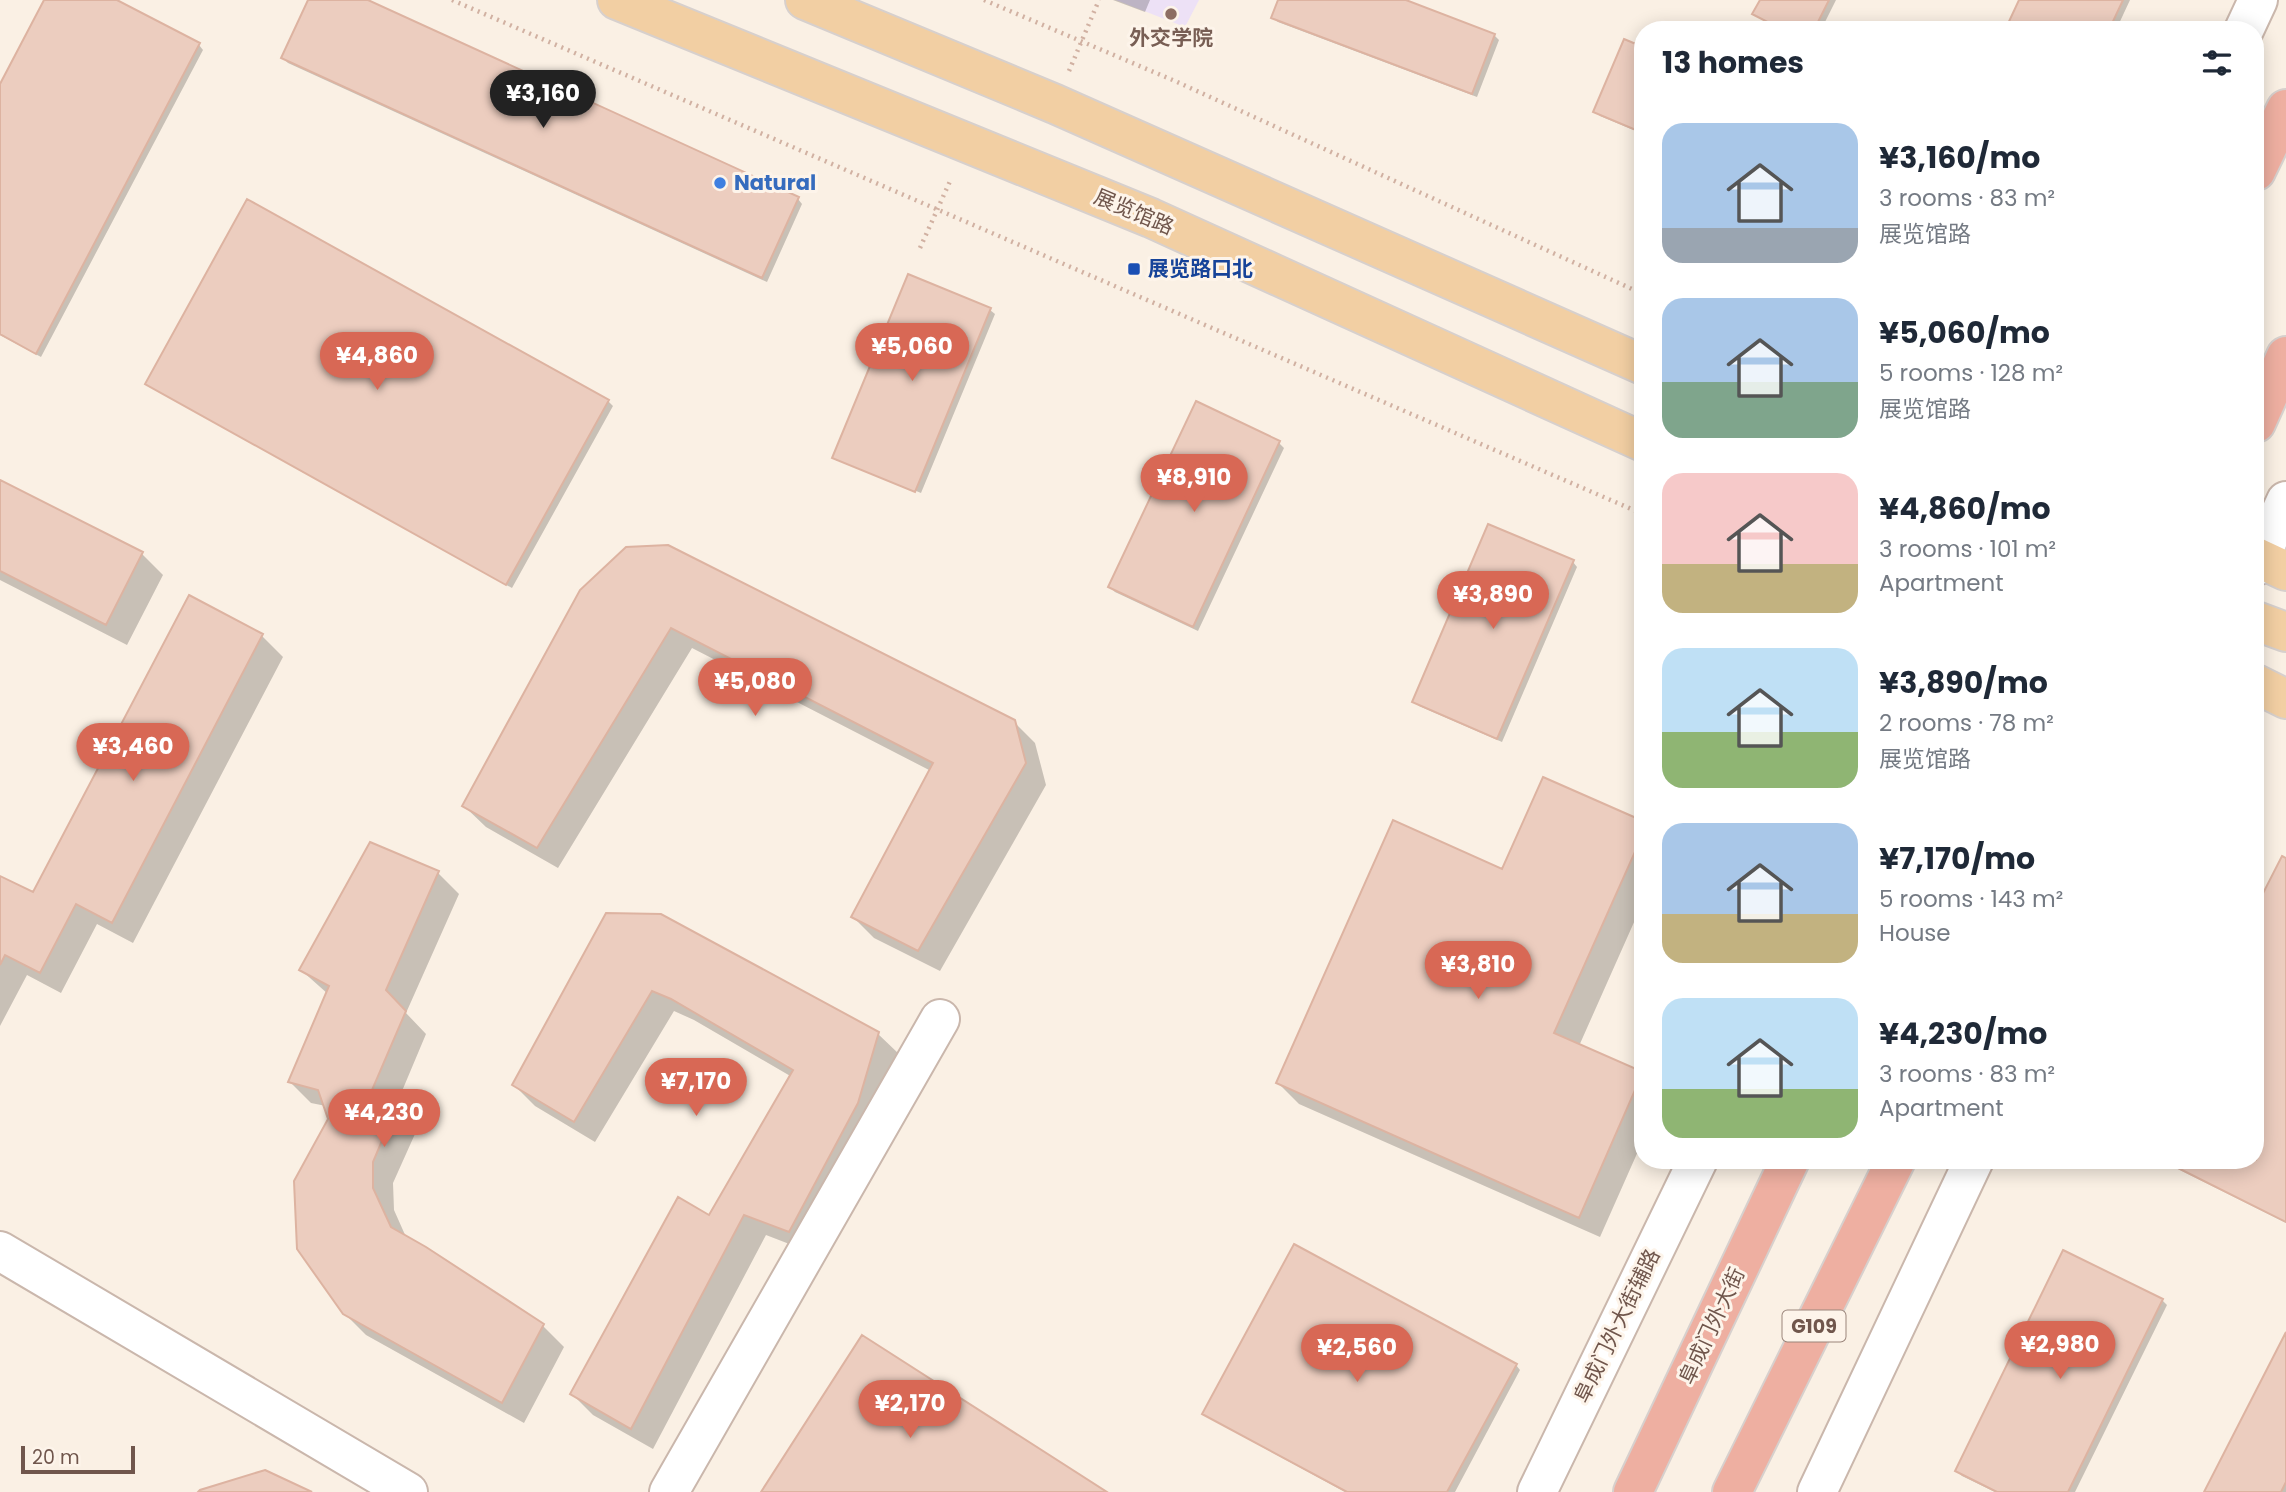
<!DOCTYPE html>
<html lang="en">
<head>
<meta charset="utf-8">
<style>
  :root { --surface:#fff; --page:#f2f2f3; --text:#1f2937; --muted:#747a83; --accent:#d86855 }
  body { margin:0; font-family:Poppins,"Noto Sans SC",sans-serif; background:var(--page); color:var(--text); height:100vh; display:flex; flex-direction:column; font-size:26px; white-space:nowrap }
  * { box-sizing:border-box; margin:0 }
  p { font-size:23px; color:var(--muted) }
  .icon { flex:none; width:38px; height:38px; fill:none; stroke:currentColor; stroke-width:2; stroke-linecap:round; stroke-linejoin:round }
  .map { position:relative; flex:1; overflow:hidden }
  .details { position:absolute; left:1634px; top:21px; width:630px; height:1148px; display:flex; flex-direction:column; background:var(--surface); border-radius:28px; box-shadow:0 4px 18px #0003 }
  .details>* { flex:none }
  .scale { position:absolute; left:21px; bottom:18px; width:114px; box-sizing:border-box; padding-left:7px; border:4px solid #70564c; border-top:0; font-size:19px; line-height:24px; white-space:nowrap; color:#70564c; -webkit-text-stroke:5px #fdf4ea; paint-order:stroke }
  .price { position:absolute; translate:-50% -60px; padding:0 16px; border-radius:24px; background:var(--accent); color:#fff; font-size:23px; line-height:46px; filter:drop-shadow(0 2px 4px #0008) }
  .price::after { content:''; position:absolute; left:50%; top:42px; width:21px; height:16px; margin-left:-10px; background:inherit; clip-path:polygon(0 0,100% 0,50% 100%) }
  .price.on { background:#222; color:#fff }
  ul { padding:0; list-style:none }
  li { display:flex; align-items:center; gap:21px; height:175px; padding:0 28px }
  li span { display:grid; place-items:center; flex:none; width:196px; height:140px; border-radius:21px; color:#555 }
  li>.icon { margin-inline-start:auto }
  span .icon { width:84px; height:84px; fill:#fffc; stroke-width:1 }
  li b { font-size:30px }
  h2 { display:flex; justify-content:space-between; align-items:center; height:84px; padding:0 28px; font-size:30px }
  .map>svg:first-child { display:block }
  .education { fill:#ede1f6 }
  .shadow { fill:#0003 }
  .building { fill:#eccdbf; stroke:#ddb3a1; stroke-width:2 }
  .lines { fill:none; stroke-linecap:round; stroke-linejoin:round }
  .minor-casing { stroke:#cab7ac; stroke-width:42 }
  .major-casing { stroke:#d7d0cd; stroke-width:42 }
  .highway-casing { stroke:#d7d0cd; stroke-width:42 }
  .path { stroke:#d1b1a2; stroke-width:4.5; stroke-dasharray:2 5; stroke-linecap:butt }
  .minor { stroke:#fff; stroke-width:38 }
  .major { stroke:#f2cfa3; stroke-width:38 }
  .highway { stroke:#eeafa1; stroke-width:38 }
  .education-dot { fill:#8d6e63; stroke:#fdf4ea; stroke-width:2.5 }
  .shop-dot { fill:#3f7fe0; stroke:#fdf4ea; stroke-width:2.5 }
  .transit-dot { fill:#1a4fb4; stroke:#fdf4ea; stroke-width:2.5 }
  .labels { text-anchor:middle; stroke-width:6; stroke-linejoin:round; paint-order:stroke }
  .shield { fill:#fdf4ea; stroke:#9a857b; stroke-width:2 }
  .shield-label { font-size:19px; font-weight:bold; fill:#70564c }
  .education-label { font-size:21px; font-weight:bold; fill:#785e54; stroke:#fdf4ea }
  .shop-label { font-size:21px; font-weight:bold; fill:#366cbe; stroke:#fdf4ea; text-anchor:start }
  .street-label { font-size:21px; fill:#70564c; stroke:#fdf4ea }
  .transit-label { font-size:21px; font-weight:bold; fill:#164399; stroke:#fdf4ea; text-anchor:start }
</style>
</head>
<body>
<div class="map">
<svg width="2286" height="1492" viewBox="0 0 2286 1492">
  <rect width="100%" height="100%" fill="#faf0e4"/>
  <path class="education" d="M1116,0H1199L1185,27Z"/>
  <path class="shadow" d="M46,0H114L199,45L203,50L41,357L0,335V88Z
    M310,0H364L798,199L802,204L767,282L288,63L283,58Z
    M1113,0H1150L1145,12Z
    M1279,0H1401L1494,35L1499,40L1477,97L1278,22L1273,18Z
    M1762,0H1836L1821,30H1781L1755,13Z
    M2021,0H2130L2116,30H2007Z
    M1625,41L1643,49V134L1600,116L1595,111Z
    M990,310L995,314L921,493L837,458V461L834,458Z
    M147,384L608,401L613,406L512,588L152,388Z
    M1279,443L1284,448L1198,631L1115,592L1110,587Z
    M0,482L142,554L163,575L127,645L0,580Z
    M668,547L1014,722L1035,743L1046,785L940,971L874,938L853,917L931,771L692,648L558,868L486,827L464,806Z
    M1573,562L1577,567L1502,742L1419,706L1414,701Z
    M262,636L283,657L133,943L97,924L61,993L27,975L0,1026V880L33,895Z
    M1544,779L1643,823V902L1579,1046L1643,1075V1140L1600,1237L1299,1104L1278,1083L1503,871Z
    M2283,858L2286,860V1223L2160,1160H2256V911Z
    M438,873L459,894L406,1013L426,1034L397,1103L419,1125L393,1183L394,1210L406,1237L543,1326L564,1347L524,1423L366,1335L344,1313L330,1120L326,1106L311,1103L290,1082L328,994L301,970Z
    M607,915L877,1033L899,1054L810,1252L766,1235L653,1449L593,1415L572,1394L710,1218L792,1077L694,1020L674,1011L595,1142L535,1106L514,1085Z
    M2162,1300L2167,1305L2075,1492H1995L1962,1476L1957,1471Z
    M2286,1336V1492H2206Z
    M1516,1365L1520,1370L1455,1492H1345L1209,1418L1204,1414Z"/>
  <path class="building" d="M44,0H117L200,43L36,354L0,334V84Z
    M308,0H368L799,197L762,278L281,58Z
    M1278,0H1406L1495,34L1472,94L1271,18Z
    M1760,0H1829L1814,30H1783L1752,14Z
    M2019,0H2123L2109,30H2005Z
    M1624,39L1643,47V133L1593,112Z
    M247,199L609,400L506,585L145,384Z
    M908,274L991,308L915,492L832,458Z
    M1196,401L1280,441L1193,627L1108,587Z
    M0,480L143,552L106,625L0,571Z
    M1488,524L1574,560L1497,739L1412,702Z
    M668,545L1015,720L1026,763L918,951L851,917L933,763L671,628L537,848L462,806L580,590L626,547Z
    M189,595L263,634L112,923L76,904L40,973L5,955L0,965V876L33,892Z
    M1543,777L1643,821V834L1554,1033L1643,1072L1579,1218L1276,1083L1393,820L1502,869Z
    M370,842L439,871L386,990L406,1011L372,1090L398,1103L373,1162V1188L391,1227L426,1247L544,1324L502,1403L343,1314L297,1249L294,1181L328,1119L318,1090L288,1082L329,986L299,970Z
    M2282,856L2286,858V1222L2162,1160H2256V907Z
    M606,913L661,914L879,1032L858,1103L789,1232L744,1215L631,1429L570,1394L678,1197L709,1215L793,1070L671,999L652,991L574,1122L512,1085Z
    M1294,1244L1517,1364L1447,1492H1347L1202,1414Z
    M2063,1250L2163,1299L2068,1492H1997L1955,1471Z
    M2286,1332V1482L2281,1492H2204Z
    M862,1335L1107,1492H761Z
    M265,1470L312,1492H198L200,1490Z"/>
  <g class="lines">
    <g class="minor-casing">
      <path id="minor" d="M2244,30L2258,0
        M2256,566L2286,501
        M0,1251L408,1492
        M669,1492L940,1019
        M1537,1492L1698,1160
        M1817,1492L1974,1160"/>
    </g>
    <g class="major-casing">
      <path id="major" d="M617,0L1151,218L1643,442
        M805,0L1055,104L1643,365
        M2256,557L2286,571
        M2256,621L2286,632
        M2256,684L2286,699"/>
    </g>
    <g class="highway-casing">
      <path id="highway" d="M2256,171L2286,109
        M2256,423L2286,356
        M1633,1492L1790,1160
        M1732,1492L1896,1160"/>
    </g>
    <path class="path" d="M452,0L1643,514
      M984,0L1175,81L1643,294
      M1069,71L1099,0
      M920,248L951,179"/>
    <use href="#minor" class="minor"/>
    <use href="#major" class="major"/>
    <use href="#highway" class="highway"/>
  </g>
  <circle class="education-dot" cx="1171" cy="14" r="7"/>
  <circle class="shop-dot" cx="720" cy="183" r="7"/>
  <rect class="transit-dot" x="1127" y="262" width="14" height="14" rx="3.5"/>
  <g class="labels">
    <rect class="shield" x="1782.5" y="1310.5" width="63" height="31" rx="5"/>
    <g class="shield-label">
      <text x="1814" y="1333">G109</text>
    </g>
    <g class="education-label">
      <text x="1171" y="45">外交学院</text>
    </g>
    <g class="shop-label">
      <text x="734" y="190">Natural</text>
    </g>
    <g class="street-label">
      <text transform="translate(1134 212) rotate(23)" y="7">展览馆路</text>
      <text transform="translate(1617 1326) rotate(-64)" y="7">阜成门外大街辅路</text>
      <text transform="translate(1712 1326) rotate(-65)" y="7">阜成门外大街</text>
    </g>
    <g class="transit-label">
      <text x="1148" y="276">展览路口北</text>
    </g>
  </g>
</svg>
<div class="scale">20 m</div>
<b class="price on" style="left:543px;top:130px">¥3,160</b>
<b class="price" style="left:912px;top:383px">¥5,060</b>
<b class="price" style="left:377px;top:392px">¥4,860</b>
<b class="price" style="left:1194px;top:514px">¥8,910</b>
<b class="price" style="left:1493px;top:631px">¥3,890</b>
<b class="price" style="left:755px;top:718px">¥5,080</b>
<b class="price" style="left:133px;top:783px">¥3,460</b>
<b class="price" style="left:1478px;top:1001px">¥3,810</b>
<b class="price" style="left:696px;top:1118px">¥7,170</b>
<b class="price" style="left:384px;top:1149px">¥4,230</b>
<b class="price" style="left:2060px;top:1381px">¥2,980</b>
<b class="price" style="left:1357px;top:1384px">¥2,560</b>
<b class="price" style="left:910px;top:1440px">¥2,170</b>
<section class="details">
<h2>13 homes<svg class="icon" aria-label="filters" viewBox="0 0 24 24"><path d="M4 7h16M4 17h16"/><circle cx="9" cy="7" r="2"/><circle cx="15" cy="17" r="2"/></svg></h2>
<ul>
<li><span style="background:linear-gradient(#a9c7e8 75%,#9aa5b1 0)"><svg class="icon" aria-label="home" viewBox="0 0 24 24"><path d="M3 11l9-7 9 7M6 9v11h12V9"/></svg></span><div><b>¥3,160/mo</b><p>3 rooms · 83 m²</p><p>展览馆路</p></div></li>
<li><span style="background:linear-gradient(#a9c7e8 60%,#7fa58c 0)"><svg class="icon" aria-label="home" viewBox="0 0 24 24"><path d="M3 11l9-7 9 7M6 9v11h12V9"/></svg></span><div><b>¥5,060/mo</b><p>5 rooms · 128 m²</p><p>展览馆路</p></div></li>
<li><span style="background:linear-gradient(#f6c9c9 65%,#c2b280 0)"><svg class="icon" aria-label="home" viewBox="0 0 24 24"><path d="M3 11l9-7 9 7M6 9v11h12V9"/></svg></span><div><b>¥4,860/mo</b><p>3 rooms · 101 m²</p><p>Apartment</p></div></li>
<li><span style="background:linear-gradient(#bfe0f5 60%,#8fb573 0)"><svg class="icon" aria-label="home" viewBox="0 0 24 24"><path d="M3 11l9-7 9 7M6 9v11h12V9"/></svg></span><div><b>¥3,890/mo</b><p>2 rooms · 78 m²</p><p>展览馆路</p></div></li>
<li><span style="background:linear-gradient(#a9c7e8 65%,#c2b280 0)"><svg class="icon" aria-label="home" viewBox="0 0 24 24"><path d="M3 11l9-7 9 7M6 9v11h12V9"/></svg></span><div><b>¥7,170/mo</b><p>5 rooms · 143 m²</p><p>House</p></div></li>
<li><span style="background:linear-gradient(#bfe0f5 65%,#8fb573 0)"><svg class="icon" aria-label="home" viewBox="0 0 24 24"><path d="M3 11l9-7 9 7M6 9v11h12V9"/></svg></span><div><b>¥4,230/mo</b><p>3 rooms · 83 m²</p><p>Apartment</p></div></li>
</ul>
</section>
</div>
</body>
</html>
